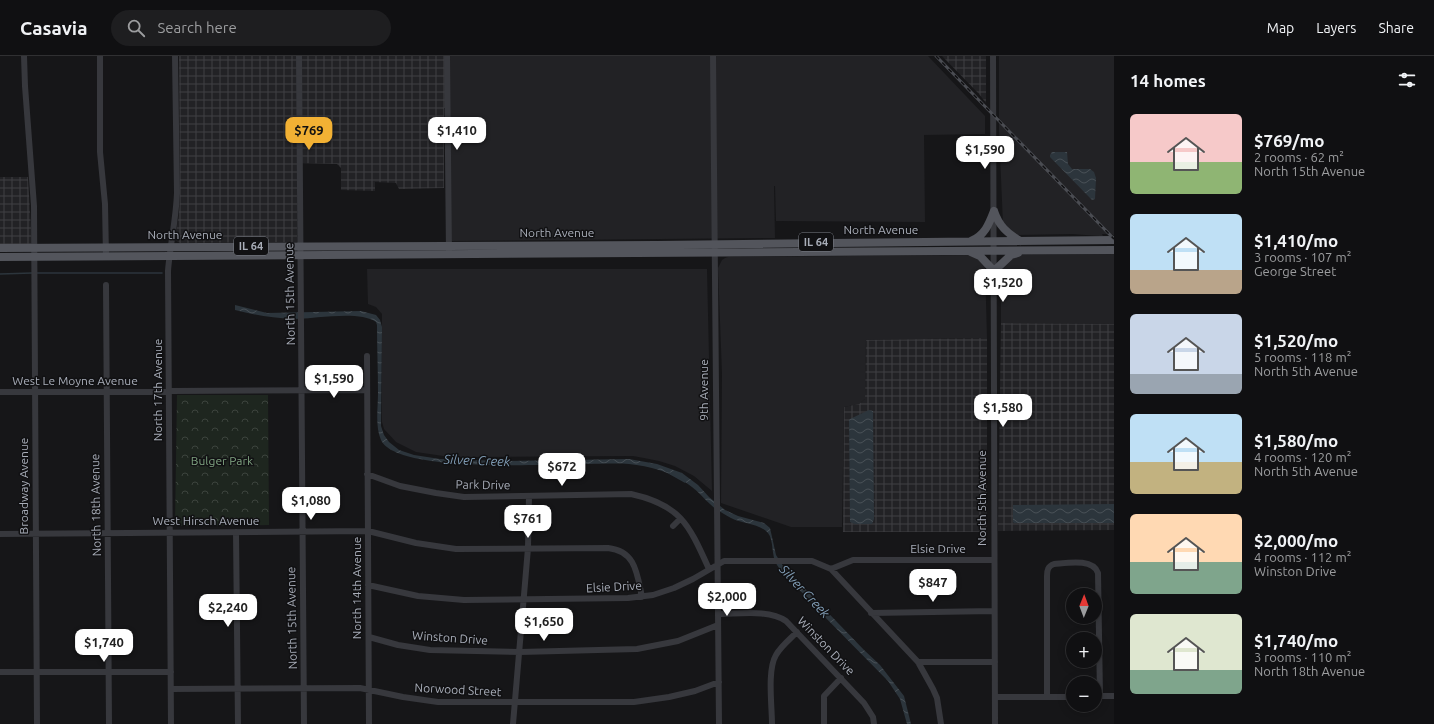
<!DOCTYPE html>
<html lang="en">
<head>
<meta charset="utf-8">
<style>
  :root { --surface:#101012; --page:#1e1e20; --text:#f1f3f6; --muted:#9c9d9f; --line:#303032; --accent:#f2b134 }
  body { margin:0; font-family:Ubuntu,sans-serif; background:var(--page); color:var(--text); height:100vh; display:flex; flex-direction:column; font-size:15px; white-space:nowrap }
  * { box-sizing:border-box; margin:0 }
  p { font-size:13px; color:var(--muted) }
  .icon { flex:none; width:22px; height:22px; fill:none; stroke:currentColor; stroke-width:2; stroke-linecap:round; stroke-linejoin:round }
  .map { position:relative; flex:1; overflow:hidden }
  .sheet { display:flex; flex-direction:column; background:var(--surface); width:320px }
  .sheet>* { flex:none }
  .needle { width:26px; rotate:1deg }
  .tools { position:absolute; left:1066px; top:532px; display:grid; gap:8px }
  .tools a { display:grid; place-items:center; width:36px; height:36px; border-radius:50%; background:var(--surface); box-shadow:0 2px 10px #0003,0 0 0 1px var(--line); font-size:20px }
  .price { position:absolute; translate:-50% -34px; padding:0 9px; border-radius:8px; background:#fff; color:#222; font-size:13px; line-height:26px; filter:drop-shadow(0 1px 2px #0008) }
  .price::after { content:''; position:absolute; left:50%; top:24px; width:12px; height:9px; margin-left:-6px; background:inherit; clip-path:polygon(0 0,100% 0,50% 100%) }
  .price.current { background:var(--accent); color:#111 }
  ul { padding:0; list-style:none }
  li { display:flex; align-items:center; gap:12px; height:100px; padding:0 16px }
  li span { display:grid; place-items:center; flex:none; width:112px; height:80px; border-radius:6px; color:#555 }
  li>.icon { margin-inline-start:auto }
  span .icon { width:48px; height:48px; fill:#fffc; stroke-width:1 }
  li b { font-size:17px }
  h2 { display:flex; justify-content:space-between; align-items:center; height:48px; padding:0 16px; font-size:17px }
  header { display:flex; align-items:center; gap:24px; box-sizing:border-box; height:56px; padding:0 20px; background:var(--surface); border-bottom:1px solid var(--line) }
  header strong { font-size:19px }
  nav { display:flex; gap:22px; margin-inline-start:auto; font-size:14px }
  .search { width:280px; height:36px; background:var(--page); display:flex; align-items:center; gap:10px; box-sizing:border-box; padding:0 14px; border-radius:22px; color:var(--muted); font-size:15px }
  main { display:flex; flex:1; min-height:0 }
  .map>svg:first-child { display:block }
  .built { fill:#222225 }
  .industrial { fill:url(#industrial-grid) }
  .park { fill:url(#park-crowns) }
  .water { fill:url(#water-waves) }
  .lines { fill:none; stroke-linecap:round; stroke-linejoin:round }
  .stream { stroke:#2c353c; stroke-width:1.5 }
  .minor { stroke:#37383d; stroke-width:6 }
  .major { stroke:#53555c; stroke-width:8 }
  .rail-casing { stroke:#4a4c52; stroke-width:3 }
  .rail { stroke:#111113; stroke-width:1.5; stroke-dasharray:4.5; stroke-linecap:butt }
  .labels { text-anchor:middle; stroke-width:3; stroke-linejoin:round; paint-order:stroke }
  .shield { fill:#111113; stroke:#7b7e86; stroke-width:1 }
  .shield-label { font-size:11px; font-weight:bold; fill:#a8adb8 }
  .street-label { font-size:12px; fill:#a8adb8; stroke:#111113 }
  .park-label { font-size:12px; fill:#7fa381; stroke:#111113 }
  .water-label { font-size:13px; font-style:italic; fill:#7f9bb3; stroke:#111113 }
</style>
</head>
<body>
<header>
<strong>Casavia</strong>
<div class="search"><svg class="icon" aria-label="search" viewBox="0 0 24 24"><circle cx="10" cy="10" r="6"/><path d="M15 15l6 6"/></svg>Search here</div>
<nav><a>Map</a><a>Layers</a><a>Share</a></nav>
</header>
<main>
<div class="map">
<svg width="1114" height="668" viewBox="0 0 1114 668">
  <defs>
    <pattern id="industrial-grid" width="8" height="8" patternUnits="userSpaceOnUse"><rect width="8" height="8" fill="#222225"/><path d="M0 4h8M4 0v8" fill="none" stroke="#3f3f43"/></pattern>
    <pattern id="park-crowns" width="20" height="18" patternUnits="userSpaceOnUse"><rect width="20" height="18" fill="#1e261f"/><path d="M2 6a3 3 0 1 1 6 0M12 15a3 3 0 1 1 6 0" fill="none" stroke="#3c433d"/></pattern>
    <pattern id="water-waves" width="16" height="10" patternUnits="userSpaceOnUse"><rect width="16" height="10" fill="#2c353c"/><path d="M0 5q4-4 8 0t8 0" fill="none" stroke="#485056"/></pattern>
  </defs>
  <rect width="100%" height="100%" fill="#161618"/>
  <path class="built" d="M447,0H928L985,60V78L924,79L925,166L776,165L775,130H774L775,182L450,185Z
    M999,0H1114V180L1112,178H1102L1103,180H1099L1072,178L1017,179L1003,168L999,76Z
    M1114,198V268L1001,267V216L1005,206L1020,199Z
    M970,199L978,203L985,209L987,282L866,284L865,343L859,348L844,351L842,471H791L721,447L722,318L718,212L722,204L725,202L728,201Z
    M367,213H707L712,435L694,420L675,410L659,405L644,402L633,400L450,401L416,396L396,386L384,373L382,366V258L376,251L368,248Z"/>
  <path class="industrial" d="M179,0H447L448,51L444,52V132L399,133L396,127L375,126V135L341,134V112L337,108L297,107V186L180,187L175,184L179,156L180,140Z
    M942,0H986V47L979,38Z
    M0,121H28L32,189H0Z
    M1001,267L1114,268V474L998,475Z
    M987,282V476H843L844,351L859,348L865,343L866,284Z"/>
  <path class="park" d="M177,339H268L269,469L175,470Z"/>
  <path class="water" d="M1052,96H1067L1068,108L1072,113H1090L1094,116L1096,122L1095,143L1092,144L1090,142L1050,101V99Z
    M235,249L267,257L361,255L376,259L380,264L382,271L381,370L384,379L389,386L399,394L414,399L440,403L503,405L629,403L657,408L682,417L698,429L709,441L725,454L738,460L764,467L770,472L776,499L783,510L864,594L880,609L904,640L911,668H907L900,643L888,625L817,553L815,550C805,538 785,522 777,509C771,500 774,484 768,477C759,467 742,468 731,462C724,458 716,454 710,448C704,443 699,436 692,431C682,423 671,418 659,414C650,411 639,409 629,408C586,405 399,422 381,384C375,370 378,352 378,337C378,315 377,292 377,269L376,266C359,254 315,263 293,263C273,262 254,259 235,254Z
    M869,354L873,355L874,463L872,468H855L850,466L849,364L850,363Z
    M1114,448V467H1014L1013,466V449Z"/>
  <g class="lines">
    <path class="stream" d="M36,217H162
      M0,218L32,217
      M669,417L685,426"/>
    <path class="minor" d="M24,0L25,30L34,150L37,668
      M100,0V96L105,148L106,200
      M299,0L304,668
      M447,0L449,198
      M713,0L719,668
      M993,0C995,223 993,445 995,668
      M106,229L109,668
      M367,300L369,668
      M0,336L367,334
      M367,418L400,430L436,437L464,441L631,438C681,449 689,469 709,513
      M673,470L680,463
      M236,476L238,668
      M0,478L368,475L416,487L456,493L608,492C636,495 637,518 642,541
      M831,513L918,606L933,633L937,642L941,668
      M368,529L418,540L464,544L628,542L653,539L674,532L693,523L724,505H812L831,513L853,504H994
      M871,557L994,555
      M718,558C739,558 769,553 786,565L864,647L873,661L874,668
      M369,581L398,589L430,594L520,596L637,593L678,585L718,569
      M918,606H995
      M0,616H171
      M171,633L360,632L403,641L438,646H634L669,641L695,635L719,626
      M1095,640H1114
      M995,641H1073
      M1047,641V520C1047,514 1048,510 1054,508C1067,507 1093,502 1098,517L1100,640
      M171,668L168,215C170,189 176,164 177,137L175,0
      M513,668L528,492L529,440
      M772,668C772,650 767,614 776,599C781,590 790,583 797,576
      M824,668V640L841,622"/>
    <path class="major" d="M994,155C999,170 1007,177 1020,185
      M971,185C985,179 989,168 994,155
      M0,192L657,189L1114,184
      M971,196L980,200L994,215L1011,199L1018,197
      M0,201L1114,194"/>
    <g class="rail-casing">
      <path id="rail" d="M936,0L1114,183"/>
    </g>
    <use href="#rail" class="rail"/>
  </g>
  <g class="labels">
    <g class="shield">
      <rect x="799" y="177" width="34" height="18" rx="3"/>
      <rect x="234" y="181" width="34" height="18" rx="3"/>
    </g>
    <g class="shield-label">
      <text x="816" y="190">IL 64</text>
      <text x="251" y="194">IL 64</text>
    </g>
    <g class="street-label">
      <text x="881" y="178">North Avenue</text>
      <text x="557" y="181">North Avenue</text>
      <text x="185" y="183">North Avenue</text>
      <text transform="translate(290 238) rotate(-91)" y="4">North 15th Avenue</text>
      <text x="75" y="329">West Le Moyne Avenue</text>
      <text transform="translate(158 334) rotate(-90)" y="4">North 17th Avenue</text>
      <text transform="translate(704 334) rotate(-90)" y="4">9th Avenue</text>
      <text transform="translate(483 429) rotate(1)" y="4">Park Drive</text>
      <text transform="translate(24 430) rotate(-90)" y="4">Broadway Avenue</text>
      <text transform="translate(982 442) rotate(-90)" y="4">North 5th Avenue</text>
      <text transform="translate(96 449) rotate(-91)" y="4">North 18th Avenue</text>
      <text x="206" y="469">West Hirsch Avenue</text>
      <text x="938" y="497">Elsie Drive</text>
      <text transform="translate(614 531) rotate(-3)" y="4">Elsie Drive</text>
      <text transform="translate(357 532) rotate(-90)" y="4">North 14th Avenue</text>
      <text transform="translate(292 562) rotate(-91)" y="4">North 15th Avenue</text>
      <text transform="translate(450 582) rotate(4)" y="4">Winston Drive</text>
      <text transform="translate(826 590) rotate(46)" y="4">Winston Drive</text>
      <text transform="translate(458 634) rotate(3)" y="4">Norwood Street</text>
    </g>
    <g class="park-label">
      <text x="222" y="409">Bulger Park</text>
    </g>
    <g class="water-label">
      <text transform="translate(477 404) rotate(2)" y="5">Silver Creek</text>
      <text transform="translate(805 535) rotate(47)" y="5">Silver Creek</text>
    </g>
  </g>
</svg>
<div class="tools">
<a><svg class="needle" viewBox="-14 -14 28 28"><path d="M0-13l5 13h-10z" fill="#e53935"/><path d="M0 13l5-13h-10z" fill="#9c9d9f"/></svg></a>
<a>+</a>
<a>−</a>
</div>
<b class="price current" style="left:309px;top:95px">$769</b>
<b class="price" style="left:457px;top:95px">$1,410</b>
<b class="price" style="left:985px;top:114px">$1,590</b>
<b class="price" style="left:1003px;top:247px">$1,520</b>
<b class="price" style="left:334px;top:343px">$1,590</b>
<b class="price" style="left:1003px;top:372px">$1,580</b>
<b class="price" style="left:562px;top:431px">$672</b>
<b class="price" style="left:311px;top:465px">$1,080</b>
<b class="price" style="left:528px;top:483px">$761</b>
<b class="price" style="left:933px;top:547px">$847</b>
<b class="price" style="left:727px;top:561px">$2,000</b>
<b class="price" style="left:228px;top:572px">$2,240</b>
<b class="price" style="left:544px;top:586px">$1,650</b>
<b class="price" style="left:104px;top:607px">$1,740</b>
</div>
<section class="sheet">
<h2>14 homes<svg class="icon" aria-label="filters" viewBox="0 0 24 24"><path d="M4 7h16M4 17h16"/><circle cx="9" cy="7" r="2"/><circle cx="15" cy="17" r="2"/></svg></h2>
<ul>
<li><span style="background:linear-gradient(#f6c9c9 60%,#8fb573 0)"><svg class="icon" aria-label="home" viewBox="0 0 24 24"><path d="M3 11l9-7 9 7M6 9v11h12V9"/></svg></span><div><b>$769/mo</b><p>2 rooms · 62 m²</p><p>North 15th Avenue</p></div></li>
<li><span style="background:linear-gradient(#bfe0f5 70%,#b9a48a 0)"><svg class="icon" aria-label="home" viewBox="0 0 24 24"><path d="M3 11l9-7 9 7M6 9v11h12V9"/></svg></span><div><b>$1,410/mo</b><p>3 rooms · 107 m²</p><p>George Street</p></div></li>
<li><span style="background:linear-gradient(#c9d6e8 75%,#9aa5b1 0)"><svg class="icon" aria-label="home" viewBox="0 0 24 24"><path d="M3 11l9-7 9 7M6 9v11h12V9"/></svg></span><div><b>$1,520/mo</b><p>5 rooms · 118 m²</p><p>North 5th Avenue</p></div></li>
<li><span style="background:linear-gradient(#bfe0f5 60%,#c2b280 0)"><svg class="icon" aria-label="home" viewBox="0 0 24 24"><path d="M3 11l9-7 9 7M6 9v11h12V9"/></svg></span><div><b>$1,580/mo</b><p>4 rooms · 120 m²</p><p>North 5th Avenue</p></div></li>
<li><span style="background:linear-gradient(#ffd9b3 60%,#7fa58c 0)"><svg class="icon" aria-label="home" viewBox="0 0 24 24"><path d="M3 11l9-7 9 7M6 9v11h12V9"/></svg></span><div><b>$2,000/mo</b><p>4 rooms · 112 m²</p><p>Winston Drive</p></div></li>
<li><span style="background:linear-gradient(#dfe7d0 70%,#7fa58c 0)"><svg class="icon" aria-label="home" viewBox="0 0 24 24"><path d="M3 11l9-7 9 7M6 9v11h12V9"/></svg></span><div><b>$1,740/mo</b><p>3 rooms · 110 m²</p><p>North 18th Avenue</p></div></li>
</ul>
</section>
</main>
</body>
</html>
